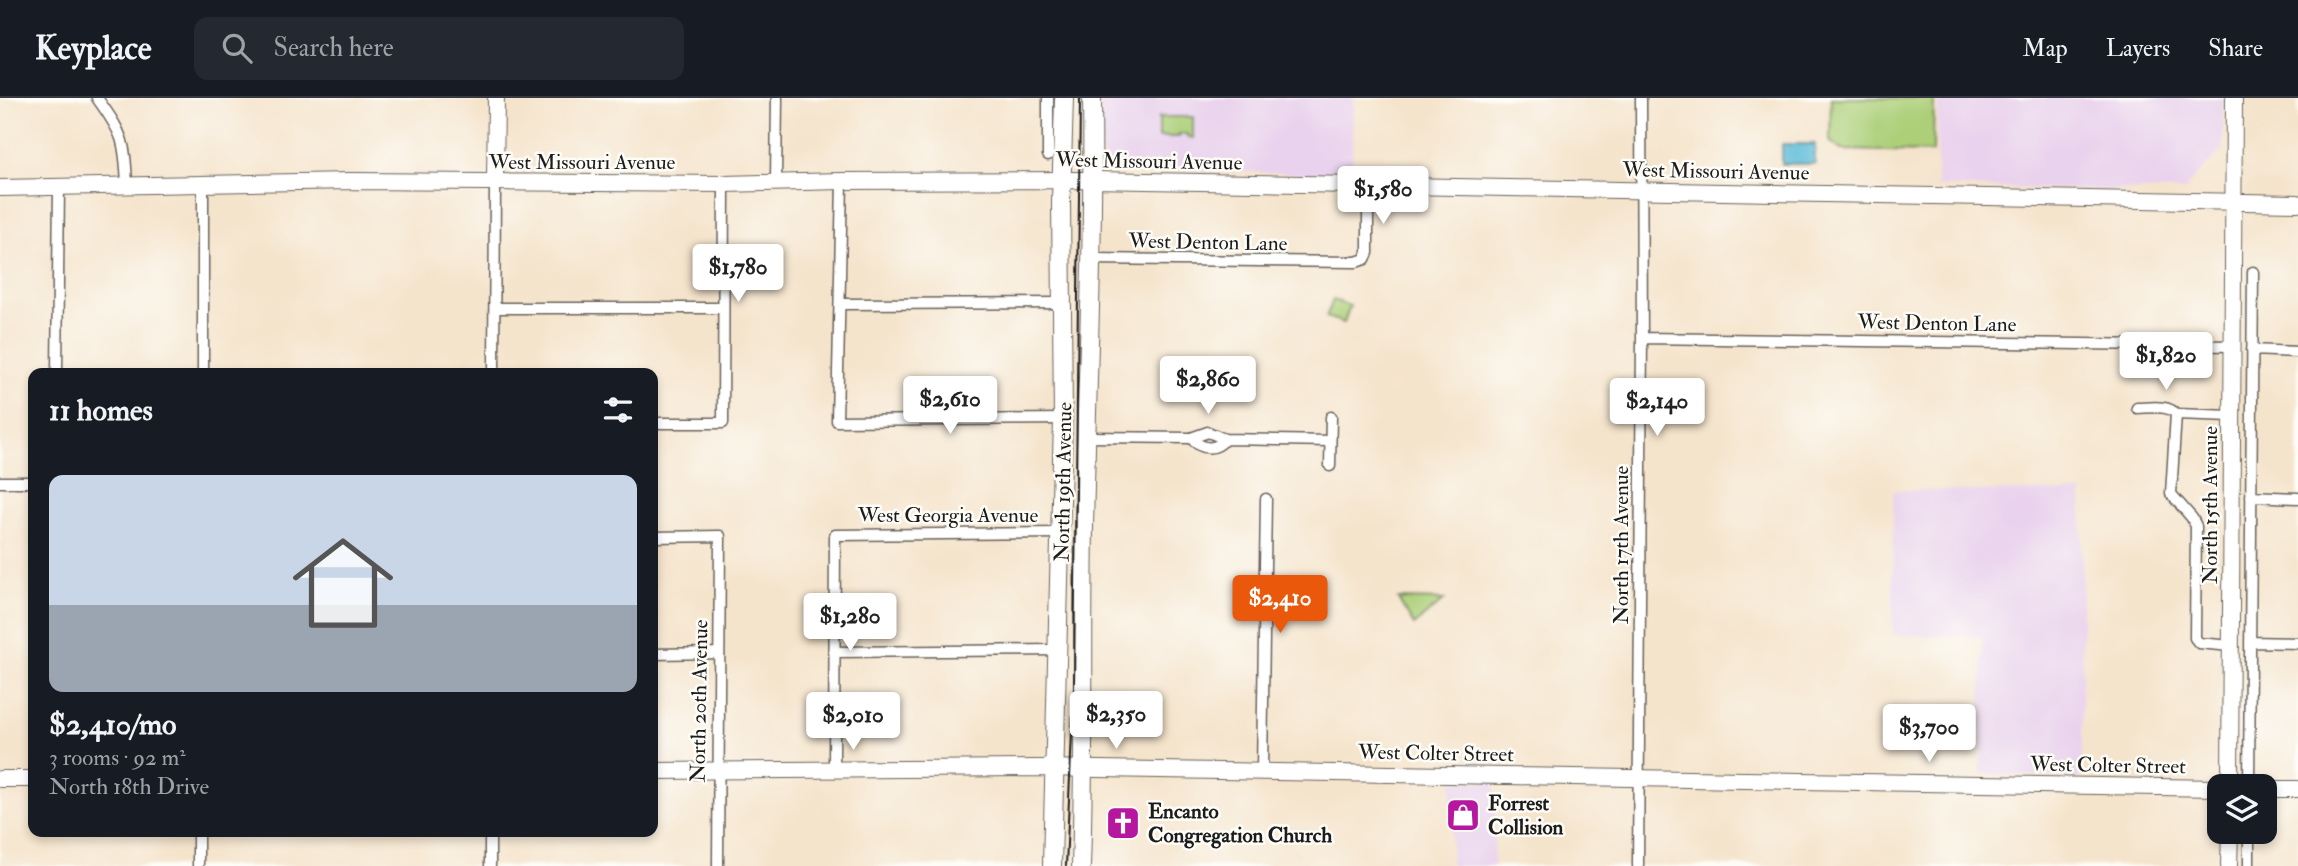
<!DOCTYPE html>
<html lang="en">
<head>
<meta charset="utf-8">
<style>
  :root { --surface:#171b24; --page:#242831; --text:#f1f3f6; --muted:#9ea1a6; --line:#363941; --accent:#ea580c }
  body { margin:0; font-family:"IM FELL Double Pica",serif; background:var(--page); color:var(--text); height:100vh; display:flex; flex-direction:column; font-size:26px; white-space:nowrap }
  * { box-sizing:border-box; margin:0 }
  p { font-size:23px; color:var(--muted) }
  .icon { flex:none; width:38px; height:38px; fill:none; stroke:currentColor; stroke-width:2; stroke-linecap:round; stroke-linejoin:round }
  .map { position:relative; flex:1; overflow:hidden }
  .details { position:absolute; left:28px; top:270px; width:630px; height:469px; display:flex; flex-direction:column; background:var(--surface); border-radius:14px; box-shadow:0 4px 10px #0003 }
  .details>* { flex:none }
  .controls { position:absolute; left:2207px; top:676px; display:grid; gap:14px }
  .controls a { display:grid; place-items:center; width:70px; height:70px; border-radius:14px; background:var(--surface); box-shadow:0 4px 10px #0003; font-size:35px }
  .price { position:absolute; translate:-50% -60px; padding:0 16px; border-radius:7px; background:#fff; color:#222; font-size:23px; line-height:46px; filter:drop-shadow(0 2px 4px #0008) }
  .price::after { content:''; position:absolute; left:50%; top:42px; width:21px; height:16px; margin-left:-10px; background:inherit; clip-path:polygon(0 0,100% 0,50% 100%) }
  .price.on { background:var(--accent); color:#fff }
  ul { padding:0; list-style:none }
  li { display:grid; align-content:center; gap:14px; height:371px; padding:0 21px }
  li span { display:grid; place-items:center; height:217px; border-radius:14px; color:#555 }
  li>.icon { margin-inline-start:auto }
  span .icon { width:126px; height:126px; fill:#fffc; stroke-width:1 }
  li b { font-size:30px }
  h2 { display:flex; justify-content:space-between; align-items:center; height:84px; padding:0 21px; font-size:30px }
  header { display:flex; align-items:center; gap:42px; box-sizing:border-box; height:98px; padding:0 35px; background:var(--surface); border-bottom:2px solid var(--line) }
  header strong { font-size:33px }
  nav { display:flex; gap:38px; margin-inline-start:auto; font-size:24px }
  .search { width:490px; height:63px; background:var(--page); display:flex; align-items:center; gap:18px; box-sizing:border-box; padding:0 24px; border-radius:14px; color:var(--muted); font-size:26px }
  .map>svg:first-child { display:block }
  .built { fill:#e9d2ed }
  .green { fill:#accf78; stroke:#64764a; stroke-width:2 }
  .water { fill:#56b9d5; stroke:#396a78; stroke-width:2 }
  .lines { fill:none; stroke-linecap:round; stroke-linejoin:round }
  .street-casing { stroke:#68625a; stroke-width:13 }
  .secondary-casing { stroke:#68625a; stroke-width:18 }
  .primary-casing { stroke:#68625a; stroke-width:20 }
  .street { stroke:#fff; stroke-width:10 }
  .secondary { stroke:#fff; stroke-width:16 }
  .primary { stroke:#fff; stroke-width:18 }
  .tram { stroke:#1c1c1c; stroke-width:2 }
  .labels { text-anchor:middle; stroke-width:5; stroke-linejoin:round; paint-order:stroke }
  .street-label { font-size:21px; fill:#1c1c1c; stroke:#fdfcf7 }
  .poi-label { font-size:21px; font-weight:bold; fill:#1c1c1c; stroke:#fdfcf7; text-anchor:start }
</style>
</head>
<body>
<header>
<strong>Keyplace</strong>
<div class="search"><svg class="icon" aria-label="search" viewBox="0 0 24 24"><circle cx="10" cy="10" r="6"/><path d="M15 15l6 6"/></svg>Search here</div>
<nav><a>Map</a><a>Layers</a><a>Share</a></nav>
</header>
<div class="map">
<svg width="2298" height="768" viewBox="0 0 2298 768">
  <rect width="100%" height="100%" fill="#fdfcf7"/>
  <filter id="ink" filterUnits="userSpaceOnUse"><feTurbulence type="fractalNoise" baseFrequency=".0143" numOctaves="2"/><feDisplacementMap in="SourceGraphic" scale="14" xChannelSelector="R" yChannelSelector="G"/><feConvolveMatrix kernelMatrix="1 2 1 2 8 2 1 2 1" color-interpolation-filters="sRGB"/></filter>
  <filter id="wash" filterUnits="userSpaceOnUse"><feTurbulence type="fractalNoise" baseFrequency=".00686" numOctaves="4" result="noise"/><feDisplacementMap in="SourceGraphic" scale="28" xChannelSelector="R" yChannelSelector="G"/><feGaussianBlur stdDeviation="1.57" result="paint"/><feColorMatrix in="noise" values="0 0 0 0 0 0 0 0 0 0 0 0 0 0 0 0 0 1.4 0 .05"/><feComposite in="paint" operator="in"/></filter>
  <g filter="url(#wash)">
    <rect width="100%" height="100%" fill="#f5e4cc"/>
    <path class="built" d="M1100,0H1353L1352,77L1203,73L1111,67L1102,56Z
      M1938,0H2223V55H2219L2186,89V93L1937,89Z
      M1893,392L2082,394V680L1981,676L1982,539L1893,537Z
      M1452,683L1495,684L1494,768H1451Z"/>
    <path class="green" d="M1831,0H1934L1933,54L1841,52L1830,43Z
      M1159,19H1193V40L1187,39V36H1179V39H1159Z
      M1333,202L1350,208L1344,225L1326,219Z
      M1398,501L1444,502L1414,527Z"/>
    <path class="water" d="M1782,46H1815V66H1782Z"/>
  </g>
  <g filter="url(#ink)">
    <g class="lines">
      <g class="street-casing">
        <path id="street" d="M97,0C123,36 125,42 127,87
          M1048,57V0
          M842,83L837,323L1063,321
          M776,84L777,0
          M203,85V275
          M1092,161L1356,164L1365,161L1368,155V87
          M840,206L1064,205
          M495,210H722
          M1642,240L2233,248
          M2252,252L2298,254
          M57,275L59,88
          M494,275L495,85
          M2137,310C2149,310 2168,306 2176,316
          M653,325H723L724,86
          M1086,339L1191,340L1208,334L1225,341L1330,343
          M1191,340C1202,352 1215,353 1225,341
          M1330,368L1331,319
          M0,384H33
          M2251,398L2298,400
          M653,439L720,438L718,768
          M2250,544L2298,545
          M2231,548L2199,545L2195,540L2196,428L2192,420L2171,396L2176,316L2232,318
          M834,554L1056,552
          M653,556L718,555
          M834,672L835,437L1061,435
          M1262,673L1266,401
          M2249,688L2253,174
          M198,733V768
          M490,768V733
          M1638,768L1642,240L1641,0
          M2249,768V733"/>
      </g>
      <g class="secondary-casing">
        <path id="secondary" d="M495,85L496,0
          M0,90L351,83L724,86L842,83L1093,82L2298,105
          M653,673L1039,670L2219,690
          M0,681H33
          M2230,688L2234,0
          M2264,691H2298
          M2229,768L2230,733"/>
      </g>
      <g class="primary-casing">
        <path id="primary" d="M1052,768L1063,321L1061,104L1064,0
          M1081,768C1085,655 1082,542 1084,429C1087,286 1094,143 1092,0"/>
      </g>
      <use href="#street" class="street"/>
      <use href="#secondary" class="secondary"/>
      <use href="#primary" class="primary"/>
      <path class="tram" d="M1066,768L1074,590L1080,0"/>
    </g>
  </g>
  <defs>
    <g id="shop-square" transform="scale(1.75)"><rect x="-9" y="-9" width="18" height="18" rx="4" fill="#b5179e" stroke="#fdfcf7"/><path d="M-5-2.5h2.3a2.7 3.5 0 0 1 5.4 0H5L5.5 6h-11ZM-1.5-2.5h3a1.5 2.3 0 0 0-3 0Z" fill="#fff"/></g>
    <g id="church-square" transform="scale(1.75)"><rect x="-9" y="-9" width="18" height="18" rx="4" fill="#b5179e" stroke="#fdfcf7"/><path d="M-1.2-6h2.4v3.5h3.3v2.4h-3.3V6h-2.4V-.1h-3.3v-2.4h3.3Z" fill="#fff"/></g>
  </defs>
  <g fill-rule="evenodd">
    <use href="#shop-square" x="1463" y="717"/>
    <use href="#church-square" x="1123" y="725"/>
  </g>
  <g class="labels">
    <g class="street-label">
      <text transform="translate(1149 63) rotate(1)" y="7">West Missouri Avenue</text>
      <text x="582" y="71">West Missouri Avenue</text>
      <text transform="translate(1716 73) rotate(1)" y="7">West Missouri Avenue</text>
      <text transform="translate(1208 144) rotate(1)" y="7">West Denton Lane</text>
      <text transform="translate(1937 225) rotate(1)" y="7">West Denton Lane</text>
      <text transform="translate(1063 384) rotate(-89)" y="7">North 19th Avenue</text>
      <text transform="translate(2210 407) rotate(-90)" y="7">North 15th Avenue</text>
      <text x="948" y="424">West Georgia Avenue</text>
      <text transform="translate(1621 447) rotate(-90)" y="7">North 17th Avenue</text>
      <text transform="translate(699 603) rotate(-89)" y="7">North 20th Avenue</text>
      <text transform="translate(1436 655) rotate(1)" y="7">West Colter Street</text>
      <text transform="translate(2108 667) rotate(1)" y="7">West Colter Street</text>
    </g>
    <g class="poi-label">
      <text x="1488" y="712">Forrest<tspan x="1488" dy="24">Collision</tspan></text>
      <text x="1148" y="720">Encanto<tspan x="1148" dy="24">Congregation Church</tspan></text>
    </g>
  </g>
</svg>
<div class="controls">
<a><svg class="icon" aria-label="layers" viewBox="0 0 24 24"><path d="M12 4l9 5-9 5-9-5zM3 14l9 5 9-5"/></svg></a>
</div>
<b class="price" style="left:1383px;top:128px">$1,580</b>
<b class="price" style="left:738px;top:206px">$1,780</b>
<b class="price" style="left:2166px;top:294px">$1,820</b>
<b class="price" style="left:1208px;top:318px">$2,860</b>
<b class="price" style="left:950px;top:338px">$2,610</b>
<b class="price" style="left:1657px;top:340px">$2,140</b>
<b class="price on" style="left:1280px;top:537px">$2,410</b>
<b class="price" style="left:850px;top:555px">$1,280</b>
<b class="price" style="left:1116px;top:653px">$2,350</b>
<b class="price" style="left:853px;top:654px">$2,010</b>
<b class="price" style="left:1929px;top:666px">$3,700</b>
<section class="details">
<h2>11 homes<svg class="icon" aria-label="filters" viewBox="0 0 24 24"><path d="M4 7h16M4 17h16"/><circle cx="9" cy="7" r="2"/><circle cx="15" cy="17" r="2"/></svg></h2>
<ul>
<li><span style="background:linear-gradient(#c9d6e8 60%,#9aa5b1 0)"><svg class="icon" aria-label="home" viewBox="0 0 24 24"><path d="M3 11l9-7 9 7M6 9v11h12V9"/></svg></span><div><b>$2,410/mo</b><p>3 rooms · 92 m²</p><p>North 18th Drive</p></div></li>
</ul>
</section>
</div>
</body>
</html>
